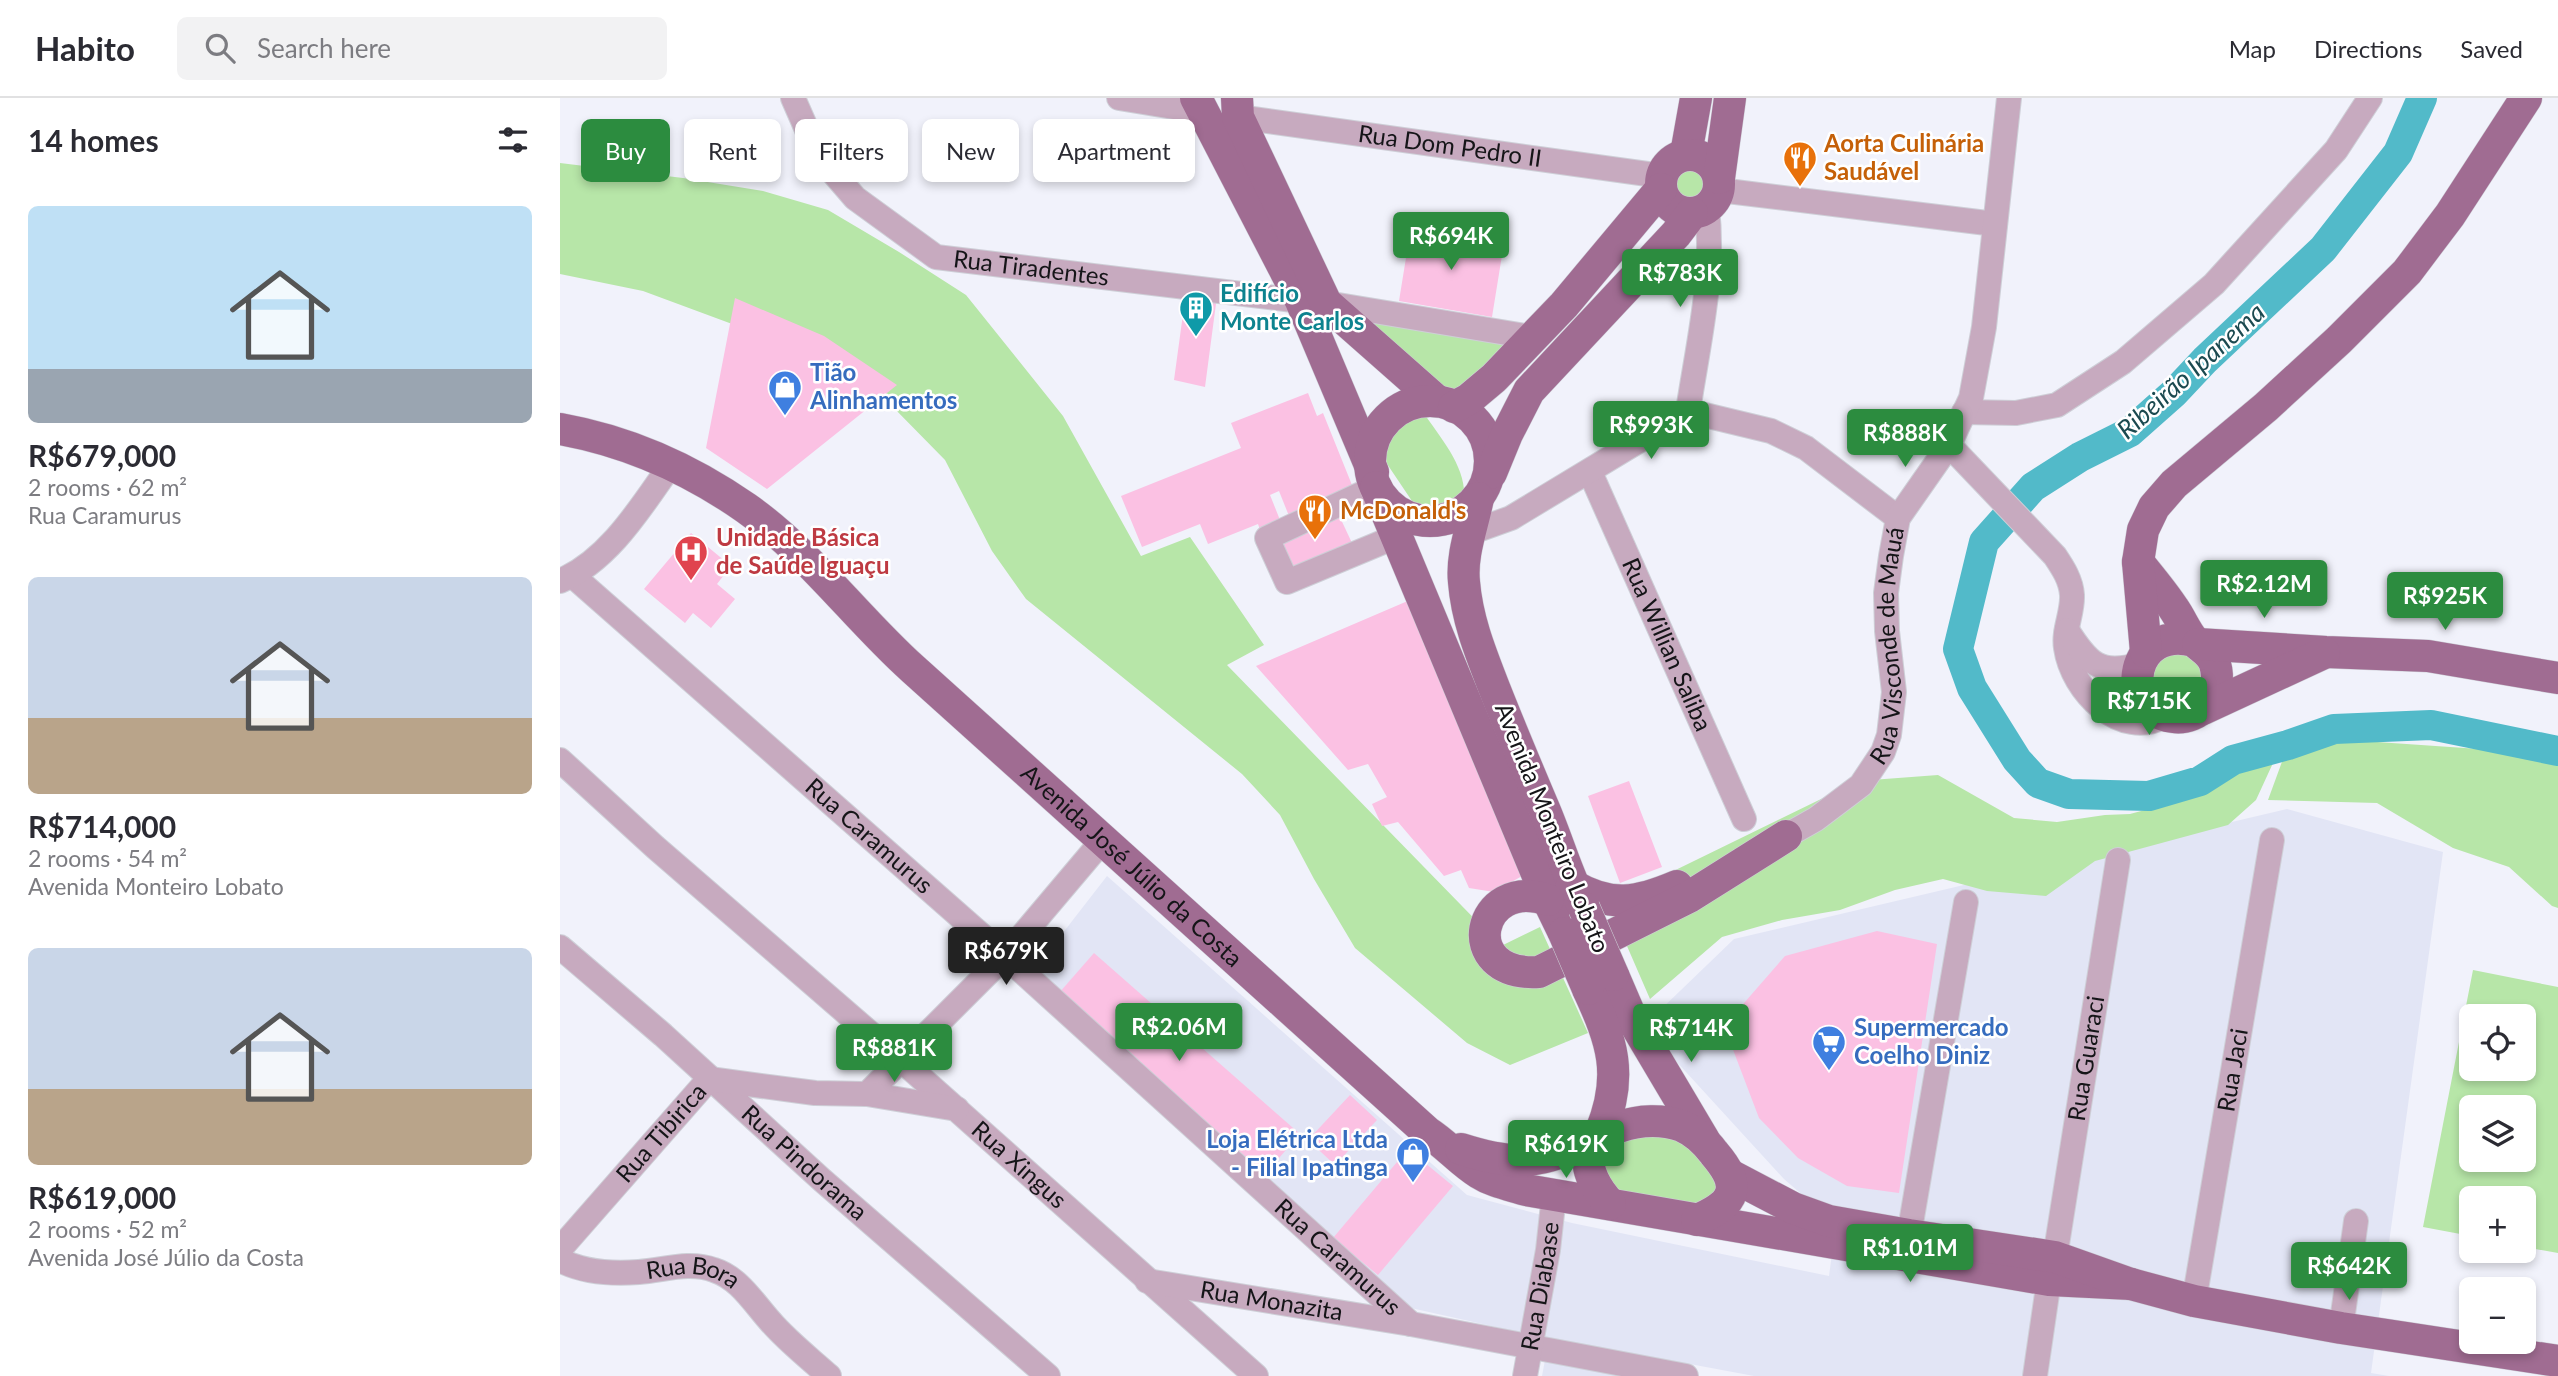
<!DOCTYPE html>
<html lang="en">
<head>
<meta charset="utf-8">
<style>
  :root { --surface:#fff; --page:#f2f2f3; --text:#2b2b33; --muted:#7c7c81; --line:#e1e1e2; --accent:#2c8c3f }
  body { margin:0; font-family:Lato,sans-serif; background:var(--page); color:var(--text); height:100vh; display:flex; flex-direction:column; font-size:26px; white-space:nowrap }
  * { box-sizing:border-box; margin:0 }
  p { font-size:23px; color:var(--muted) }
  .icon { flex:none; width:38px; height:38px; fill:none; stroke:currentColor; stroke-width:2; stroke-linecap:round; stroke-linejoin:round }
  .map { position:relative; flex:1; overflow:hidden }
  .side { display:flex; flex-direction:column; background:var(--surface); width:560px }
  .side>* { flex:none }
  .guide { position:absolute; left:21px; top:21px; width:665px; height:63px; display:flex; gap:14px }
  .fabs { position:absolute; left:1899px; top:906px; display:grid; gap:14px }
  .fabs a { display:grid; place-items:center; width:77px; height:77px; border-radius:10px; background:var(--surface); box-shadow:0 4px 10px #0003; font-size:35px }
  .price { position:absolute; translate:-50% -60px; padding:0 16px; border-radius:7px; background:var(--accent); color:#fff; font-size:23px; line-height:46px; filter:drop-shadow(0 2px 4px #0008) }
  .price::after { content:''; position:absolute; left:50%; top:42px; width:21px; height:16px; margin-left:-10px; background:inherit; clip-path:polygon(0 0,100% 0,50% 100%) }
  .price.current { background:#222; color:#fff }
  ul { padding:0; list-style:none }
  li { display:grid; align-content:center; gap:14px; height:371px; padding:0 28px }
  li span { display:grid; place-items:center; height:217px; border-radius:10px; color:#555 }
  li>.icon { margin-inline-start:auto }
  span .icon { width:126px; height:126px; fill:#fffc; stroke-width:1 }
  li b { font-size:30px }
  h2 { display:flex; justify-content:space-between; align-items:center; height:84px; padding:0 28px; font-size:30px }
  .tag { padding:0 24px; border-radius:10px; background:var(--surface); box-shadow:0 4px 10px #0003; font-size:24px; line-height:63px }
  .tag.current { background:var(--accent); color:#fff }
  header { display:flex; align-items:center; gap:42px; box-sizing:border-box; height:98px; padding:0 35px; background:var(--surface); border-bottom:2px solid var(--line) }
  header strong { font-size:33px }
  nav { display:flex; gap:38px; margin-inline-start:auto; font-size:24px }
  .search { width:490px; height:63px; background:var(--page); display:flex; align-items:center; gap:18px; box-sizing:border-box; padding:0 24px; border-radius:10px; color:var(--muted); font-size:26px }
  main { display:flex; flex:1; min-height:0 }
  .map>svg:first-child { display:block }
  .built { fill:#e2e5f5 }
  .green { fill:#b7e6a8; fill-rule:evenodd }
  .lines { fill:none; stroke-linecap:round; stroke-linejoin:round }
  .river { stroke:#52bac9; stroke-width:30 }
  .building { fill:#fbc1e3 }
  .minor-casing { stroke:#cecfd7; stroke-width:26 }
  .major-casing { stroke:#cecfd7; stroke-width:33 }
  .minor { stroke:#c7aabf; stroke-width:24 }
  .major { stroke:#a06c92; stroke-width:32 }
  .major-bridge-casing { stroke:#cecfd7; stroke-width:33; stroke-linecap:butt }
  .major-bridge { stroke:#a06c92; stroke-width:32 }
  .labels { text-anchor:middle; stroke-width:5; stroke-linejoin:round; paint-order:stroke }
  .food-label { font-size:24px; font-weight:bold; fill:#c56008; stroke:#fff; text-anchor:start }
  .street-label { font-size:24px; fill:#151518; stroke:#fff }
  .culture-label { font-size:24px; font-weight:bold; fill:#0d838f; stroke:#fff; text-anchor:start }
  .shop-label { font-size:24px; font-weight:bold; fill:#366cbe; stroke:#fff; text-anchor:start }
  .health-label { font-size:24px; font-weight:bold; fill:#be3a42; stroke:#fff; text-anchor:start }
  .water-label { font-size:26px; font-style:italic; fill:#1b4a50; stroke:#fff }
</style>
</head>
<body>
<header>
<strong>Habito</strong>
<div class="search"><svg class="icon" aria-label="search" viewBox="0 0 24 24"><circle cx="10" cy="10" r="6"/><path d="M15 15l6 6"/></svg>Search here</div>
<nav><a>Map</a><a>Directions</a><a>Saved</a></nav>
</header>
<main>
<section class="side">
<h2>14 homes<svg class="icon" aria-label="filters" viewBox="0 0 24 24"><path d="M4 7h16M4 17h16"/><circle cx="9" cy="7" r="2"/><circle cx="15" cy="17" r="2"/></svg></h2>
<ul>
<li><span style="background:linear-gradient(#bfe0f5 75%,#9aa5b1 0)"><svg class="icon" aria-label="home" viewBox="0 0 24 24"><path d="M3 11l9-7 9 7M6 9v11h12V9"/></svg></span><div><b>R$679,000</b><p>2 rooms · 62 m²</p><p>Rua Caramurus</p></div></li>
<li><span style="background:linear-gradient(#c9d6e8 65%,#b9a48a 0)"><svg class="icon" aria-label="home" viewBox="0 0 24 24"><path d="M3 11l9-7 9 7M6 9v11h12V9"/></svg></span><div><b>R$714,000</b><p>2 rooms · 54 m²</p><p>Avenida Monteiro Lobato</p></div></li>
<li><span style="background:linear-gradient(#c9d6e8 65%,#b9a48a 0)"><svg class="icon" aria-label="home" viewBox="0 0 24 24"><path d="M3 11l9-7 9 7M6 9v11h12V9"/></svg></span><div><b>R$619,000</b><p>2 rooms · 52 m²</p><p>Avenida José Júlio da Costa</p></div></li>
</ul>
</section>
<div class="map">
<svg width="1998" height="1278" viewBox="0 0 1998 1278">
  <rect width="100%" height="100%" fill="#f1f2fb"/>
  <path class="built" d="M1727,711L1883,754L1811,1275L1829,1278H1194L1087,1258L1083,1278H982L989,1241L851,1210L471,876L547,778L907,1097L1012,1125L1269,1178L1276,1126L1224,1081L1104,950L1094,918L1174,841Z"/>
  <path class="green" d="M1135,64C1152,72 1153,84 1149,100L1122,109L1110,99L1108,77L1120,66Z
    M0,65L123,80L203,93L268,112L339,154L406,197L503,318L581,458L630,439L704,547L667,567L941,848L980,829L1028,935L950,967L907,945L795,850L754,781L720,717L682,676L466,501L432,453L385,362L330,306L267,265L191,233L83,193L0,176Z
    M805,217L948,244L938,265L884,299Z
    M853,312L863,314C881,341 908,370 904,404L878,417L858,412L817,351C825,332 836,324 853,312Z
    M1638,552L1645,602L1604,611L1585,573L1597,554Z
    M1533,575L1571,576L1568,602L1572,616L1535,589Z
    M1788,642L1934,652L1998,668V810L1992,808L1949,769L1893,750L1817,705L1708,702L1723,661Z
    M1693,662L1713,665L1696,702L1668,727L1535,763L1486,798L1427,793L1383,781L1335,792L1280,812L1222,822L1162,839L1090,901L1047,802L1050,804L1298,683L1378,677L1454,720L1497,724L1545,717L1570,716L1626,701Z
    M1913,872L1998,889V1155L1964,1149V1101H1911V1138L1863,1129ZM1911,919H1964V971H1911ZM1911,1010H1964V1062H1911Z
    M1068,1035L1118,1040L1162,1081L1156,1108L1057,1100L1041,1070L1043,1048Z"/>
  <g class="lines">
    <path class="river" d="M1862,0L1838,55L1763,151L1645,262L1614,295L1570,334L1520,359L1473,389L1424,444L1398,551L1412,590L1457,662L1478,685L1509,696L1589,698L1640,683L1673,662L1728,647L1774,631L1871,627L1998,653"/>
  </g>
  <path class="building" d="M851,129L944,145L932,219L839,203Z
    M626,194L657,198L645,289L614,282Z
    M175,200L264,238L337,287L207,391L146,350Z
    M748,295L757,318L763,315L794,392L729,418L719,393L710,397L722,427L701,435L698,426L648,446L640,426L582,449L561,398L681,350L671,325Z
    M777,413L792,445L732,472L718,441Z
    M131,435L171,468L157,486L175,501L151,530L133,515L125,525L84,491Z
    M850,502L962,778L934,794L909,790L901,772L884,778L838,724L822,728L812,706L827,699L808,666L788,672L696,568Z
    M1069,683L1102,769L1060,785L1028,698Z
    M1317,833L1377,846L1339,1095L1287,1088L1238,1060L1199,1020L1164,928L1225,858Z
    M534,855L740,1036L705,1076L499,895Z
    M790,997L817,1022L775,1067L748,1042Z
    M848,1051L893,1088L818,1177L773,1140Z"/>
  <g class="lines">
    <g class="minor-casing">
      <g id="minor">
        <path id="s1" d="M233,0L258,57L295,100L376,159L741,203"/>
        <path d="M559,0L644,14"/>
        <path id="s2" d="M678,19L1102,78"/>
        <path d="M1159,92L1435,126"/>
        <path d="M766,205L971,239"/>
        <path d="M1128,313L1211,333L1246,350L1338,420"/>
        <path d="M1128,313C1138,246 1155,177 1147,110"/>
        <path d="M1404,314L1456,315L1497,307L1563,264L1654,186L1776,52L1810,0"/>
        <path d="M1389,347L1495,458C1503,470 1511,482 1512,497C1513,515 1503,532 1506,550C1512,593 1561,643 1605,618"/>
        <path id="s3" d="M1030,374L1184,721"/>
        <path d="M816,389L707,440L727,484L835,439"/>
        <path d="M912,434L951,420L1128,313"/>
        <path id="s4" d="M13,478L445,858L851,1226"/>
        <path d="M0,483C45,464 76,417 103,378"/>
        <path d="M1507,532C1527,564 1540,579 1579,566"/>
        <path id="s5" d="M0,662L95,749L341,962L696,1278"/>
        <path id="s6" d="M1226,738L1256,721L1301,687L1323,654L1329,637L1334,594L1327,533L1326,495L1331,458L1338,420L1389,347L1411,300L1424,229L1449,0"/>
        <path id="s7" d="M0,849L103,937L262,1082L488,1278"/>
        <path d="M307,996L445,858L543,742"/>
        <path d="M1349,1137L1406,804"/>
        <path id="s8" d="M0,1151L149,981L255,995L307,996L397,1011"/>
        <path id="s9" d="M1495,1159L1558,762"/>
        <path id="s10" d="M0,1162C24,1175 52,1176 79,1174C105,1172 129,1163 154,1172C179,1180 193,1204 210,1223C227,1243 249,1260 269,1278"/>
        <path id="s11" d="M587,1183L851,1226L1126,1278"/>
        <path id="s12" d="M1634,1203L1712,742"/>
        <path d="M1781,1230L1796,1123"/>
        <path id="s13" d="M965,1278L988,1152L994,1097"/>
        <path d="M1475,1278L1489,1182"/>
      </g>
    </g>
    <g class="major-casing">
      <g id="major">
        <path d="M636,0L741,203L813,374"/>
        <path d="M677,0L678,19L766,205L877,303"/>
        <path d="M1126,56L1136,0"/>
        <circle cx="1130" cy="86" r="29"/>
        <path d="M1159,80L1170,0"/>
        <circle cx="870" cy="363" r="60"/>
        <path d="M894,309L909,301L934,280L1004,207L1101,91"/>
        <path id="s14" d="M0,331C67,343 130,371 186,410C248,453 297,521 353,571C525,725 695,881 867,1034C886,1046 901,1064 919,1075C933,1084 950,1087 966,1092L1489,1182L1571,1186"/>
        <path d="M931,375L947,336L969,293L1116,136L1132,115"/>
        <path d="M816,389L988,802L1004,835"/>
        <path d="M918,400C913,427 901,456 904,484C907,522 921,556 935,592C950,630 966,668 982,706C997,740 1007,777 1024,810"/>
        <path d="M1578,464C1590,479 1603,494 1614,511C1621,521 1626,534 1634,543C1642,551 1651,554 1655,566C1659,580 1657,595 1647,606C1639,615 1626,621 1613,619C1556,611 1571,526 1634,543"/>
        <path d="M1638,546L1766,554L1868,558L1998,580"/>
        <path d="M1586,554L1578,464L1583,432L1594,409L1614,386L1706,309L1779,242L1847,174L1890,117L1966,0"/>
        <path d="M1643,611L1764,555"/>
        <path d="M1012,787C1051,810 1077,805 1117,788"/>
        <path d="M988,802C917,777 895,879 979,874L1129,799L1226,738"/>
        <path d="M1053,877L1071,919L1144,1042"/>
        <path d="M1028,891C1052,943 1064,977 1041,1033"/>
        <path d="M901,1051C957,1069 981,1066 1033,1040"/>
        <path d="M1170,1077L1233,1110L1269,1123L1349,1137L1495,1159L1571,1186L1634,1203L1781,1230L1998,1263"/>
        <path d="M1050,1106C1038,1093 1024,1072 1030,1054C1035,1035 1041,1034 1059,1029C1079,1022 1102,1021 1122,1028C1136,1034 1145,1043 1154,1055C1183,1089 1176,1105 1137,1122"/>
      </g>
    </g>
    <use href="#minor" class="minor"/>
    <use href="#major" class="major"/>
    <g class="major-bridge-casing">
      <path id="major-bridge" d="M1024,810L1053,877
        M1004,835L1028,891"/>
    </g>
    <use href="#major-bridge" class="major-bridge"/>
  </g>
  <defs>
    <g id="restaurant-pin" transform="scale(1.75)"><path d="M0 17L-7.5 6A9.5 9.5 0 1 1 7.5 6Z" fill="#e8710a" stroke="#fff"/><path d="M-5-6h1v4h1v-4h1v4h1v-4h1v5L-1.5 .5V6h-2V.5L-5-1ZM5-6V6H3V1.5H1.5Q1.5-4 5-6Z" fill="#fff"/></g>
    <g id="building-pin" transform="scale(1.75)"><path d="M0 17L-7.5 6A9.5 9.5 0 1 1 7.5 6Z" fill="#0f9aa8" stroke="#fff"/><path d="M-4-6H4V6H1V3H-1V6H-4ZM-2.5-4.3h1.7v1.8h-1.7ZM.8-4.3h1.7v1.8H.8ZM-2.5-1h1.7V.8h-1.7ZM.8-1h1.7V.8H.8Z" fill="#fff"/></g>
    <g id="shop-pin" transform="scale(1.75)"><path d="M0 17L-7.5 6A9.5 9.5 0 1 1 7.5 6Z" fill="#3f7fe0" stroke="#fff"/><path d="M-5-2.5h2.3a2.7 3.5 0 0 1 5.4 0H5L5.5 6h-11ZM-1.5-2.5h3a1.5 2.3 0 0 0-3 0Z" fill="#fff"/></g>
    <g id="hospital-pin" transform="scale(1.75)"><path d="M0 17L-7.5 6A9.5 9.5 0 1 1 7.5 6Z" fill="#e0444e" stroke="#fff"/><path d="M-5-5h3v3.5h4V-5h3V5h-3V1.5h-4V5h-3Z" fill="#fff"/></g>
    <g id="supermarket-pin" transform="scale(1.75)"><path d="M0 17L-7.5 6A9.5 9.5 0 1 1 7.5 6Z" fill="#3f7fe0" stroke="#fff"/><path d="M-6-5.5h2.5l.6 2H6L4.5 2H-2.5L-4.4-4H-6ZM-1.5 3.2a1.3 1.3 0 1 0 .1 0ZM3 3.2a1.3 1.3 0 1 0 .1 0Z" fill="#fff"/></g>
  </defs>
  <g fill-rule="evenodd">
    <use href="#restaurant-pin" x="1240" y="60"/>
    <use href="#building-pin" x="636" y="210"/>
    <use href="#shop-pin" x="225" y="289"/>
    <use href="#restaurant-pin" x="755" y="413"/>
    <use href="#hospital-pin" x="131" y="454"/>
    <use href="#supermarket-pin" x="1269" y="944"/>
    <use href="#shop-pin" x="853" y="1056"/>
  </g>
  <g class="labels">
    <g class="food-label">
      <text x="1264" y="54">Aorta Culinária<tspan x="1264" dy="28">Saudável</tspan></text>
      <text x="780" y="421">McDonald's</text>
    </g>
    <g class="street-label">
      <text dy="8" stroke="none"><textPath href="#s2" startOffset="214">Rua Dom Pedro II</textPath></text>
      <text dy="8" stroke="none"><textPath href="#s1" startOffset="315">Rua Tiradentes</textPath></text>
      <text dy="8" stroke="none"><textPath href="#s3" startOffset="189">Rua Willian Saliba</textPath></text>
      <text dy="8" stroke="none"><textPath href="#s6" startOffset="238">Rua Visconde de Mauá</textPath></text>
      <text transform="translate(992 730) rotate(68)" y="8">Avenida Monteiro Lobato</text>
      <text dy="8" stroke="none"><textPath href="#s4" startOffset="394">Rua Caramurus</textPath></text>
      <text dy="8" stroke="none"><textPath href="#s14" startOffset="730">Avenida José Júlio da Costa</textPath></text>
      <text dy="8" stroke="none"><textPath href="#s9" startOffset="201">Rua Guaraci</textPath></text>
      <text dy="8" stroke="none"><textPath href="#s12" startOffset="234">Rua Jaci</textPath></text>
      <text dy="8" stroke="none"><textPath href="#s8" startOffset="154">Rua Tibirica</textPath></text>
      <text dy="8" stroke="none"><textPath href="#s7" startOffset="326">Rua Pindorama</textPath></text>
      <text dy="8" stroke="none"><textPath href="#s5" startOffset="612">Rua Xingus</textPath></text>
      <text dy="8" stroke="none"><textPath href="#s4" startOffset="1024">Rua Caramurus</textPath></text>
      <text dy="8" stroke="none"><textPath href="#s10" startOffset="136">Rua Bora</textPath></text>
      <text dy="8" stroke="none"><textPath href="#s13" startOffset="91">Rua Diabase</textPath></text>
      <text dy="8" stroke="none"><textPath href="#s11" startOffset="126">Rua Monazita</textPath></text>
    </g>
    <g class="culture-label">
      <text x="660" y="204">Edifício<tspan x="660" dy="28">Monte Carlos</tspan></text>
    </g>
    <g class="shop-label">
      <text x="250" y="283">Tião<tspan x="250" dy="28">Alinhamentos</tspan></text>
      <text x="1294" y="938">Supermercado<tspan x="1294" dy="28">Coelho Diniz</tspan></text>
      <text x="828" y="1050" text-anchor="end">Loja Elétrica Ltda<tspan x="828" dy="28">- Filial Ipatinga</tspan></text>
    </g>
    <g class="health-label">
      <text x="156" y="448">Unidade Básica<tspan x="156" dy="28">de Saúde Iguaçu</tspan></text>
    </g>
    <g class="water-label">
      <text transform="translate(1631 273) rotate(-42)" y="9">Ribeirão Ipanema</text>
    </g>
  </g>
</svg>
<div class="fabs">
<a><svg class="icon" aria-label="locate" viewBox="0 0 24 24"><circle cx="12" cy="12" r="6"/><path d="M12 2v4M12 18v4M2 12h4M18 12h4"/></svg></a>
<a><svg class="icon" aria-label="layers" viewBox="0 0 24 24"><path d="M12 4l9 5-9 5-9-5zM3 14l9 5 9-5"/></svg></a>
<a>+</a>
<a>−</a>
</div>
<b class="price" style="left:891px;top:174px">R$694K</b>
<b class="price" style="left:1120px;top:211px">R$783K</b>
<b class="price" style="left:1091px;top:363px">R$993K</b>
<b class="price" style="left:1345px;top:371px">R$888K</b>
<b class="price" style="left:1704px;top:522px">R$2.12M</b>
<b class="price" style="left:1885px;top:534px">R$925K</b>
<b class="price" style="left:1589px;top:639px">R$715K</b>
<b class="price current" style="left:446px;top:889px">R$679K</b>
<b class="price" style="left:619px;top:965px">R$2.06M</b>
<b class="price" style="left:1131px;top:966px">R$714K</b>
<b class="price" style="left:334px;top:986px">R$881K</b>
<b class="price" style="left:1006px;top:1082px">R$619K</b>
<b class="price" style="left:1350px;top:1186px">R$1.01M</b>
<b class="price" style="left:1789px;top:1204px">R$642K</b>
<div class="guide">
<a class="tag current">Buy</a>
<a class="tag">Rent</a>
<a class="tag">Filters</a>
<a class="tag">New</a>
<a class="tag">Apartment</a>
</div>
</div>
</main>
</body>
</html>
